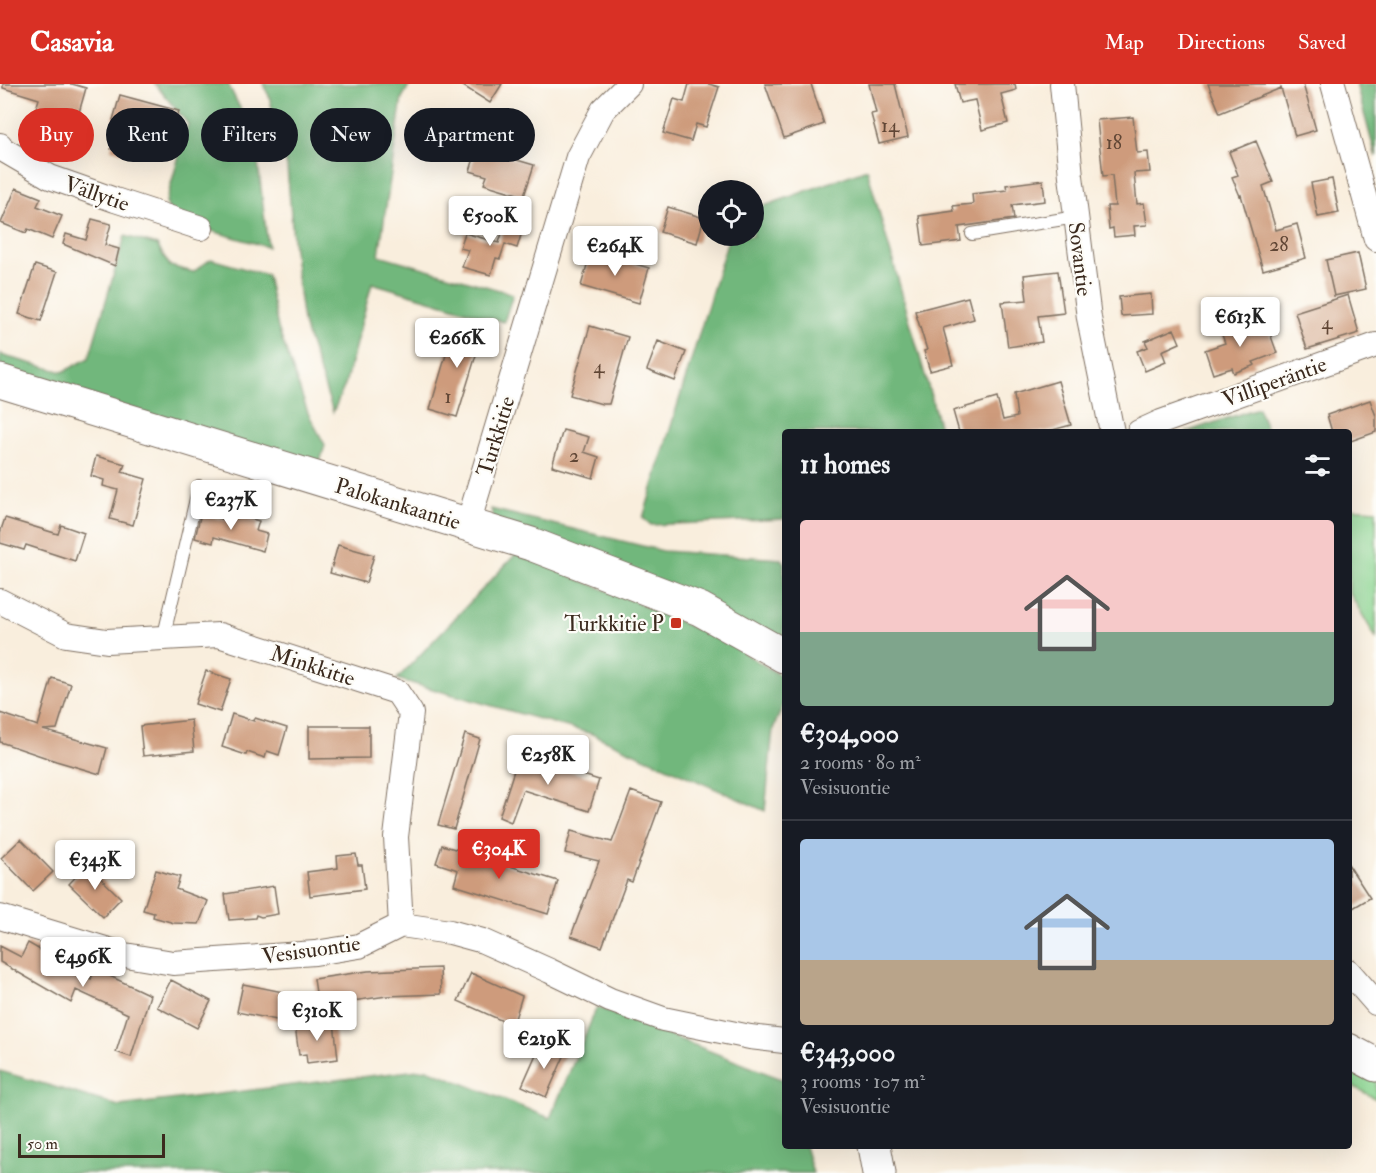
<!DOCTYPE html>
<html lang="en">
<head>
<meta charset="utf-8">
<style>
  :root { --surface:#171b24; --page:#242831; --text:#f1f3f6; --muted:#9ea1a6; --line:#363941; --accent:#d93025 }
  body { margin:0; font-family:"IM FELL Double Pica",serif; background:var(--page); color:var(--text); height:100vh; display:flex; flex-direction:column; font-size:22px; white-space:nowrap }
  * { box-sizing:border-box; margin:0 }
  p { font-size:20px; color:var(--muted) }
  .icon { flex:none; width:33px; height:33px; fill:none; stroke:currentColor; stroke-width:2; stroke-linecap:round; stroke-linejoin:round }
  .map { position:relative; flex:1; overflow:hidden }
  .side { position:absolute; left:782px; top:345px; width:570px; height:720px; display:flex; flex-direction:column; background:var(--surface); border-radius:6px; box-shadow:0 6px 24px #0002 }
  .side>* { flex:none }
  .hud { position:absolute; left:18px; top:24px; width:570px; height:54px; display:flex; gap:12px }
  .tools { position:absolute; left:698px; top:96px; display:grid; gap:12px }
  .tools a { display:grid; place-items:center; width:66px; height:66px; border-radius:50%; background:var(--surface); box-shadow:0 6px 24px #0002; font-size:30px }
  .scale { position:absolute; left:18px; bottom:15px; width:147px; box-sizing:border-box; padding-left:6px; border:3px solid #3b2a1e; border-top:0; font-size:16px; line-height:21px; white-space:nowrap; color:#3b2a1e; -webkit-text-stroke:4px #fdfcf7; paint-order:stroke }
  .price { position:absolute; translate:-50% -51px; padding:0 14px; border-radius:6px; background:#fff; color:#222; font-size:20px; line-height:39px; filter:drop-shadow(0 2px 3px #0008) }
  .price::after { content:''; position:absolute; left:50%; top:36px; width:18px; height:14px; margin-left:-9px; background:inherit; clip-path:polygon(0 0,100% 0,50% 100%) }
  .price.active { background:var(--accent); color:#fff }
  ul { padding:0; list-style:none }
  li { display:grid; align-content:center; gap:12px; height:318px; padding:0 18px }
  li+li { border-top:2px solid var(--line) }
  li span { display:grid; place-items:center; height:186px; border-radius:6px; color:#555 }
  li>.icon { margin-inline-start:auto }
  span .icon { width:108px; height:108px; fill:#fffc; stroke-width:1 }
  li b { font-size:26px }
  h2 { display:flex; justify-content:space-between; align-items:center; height:72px; padding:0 18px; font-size:26px }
  .pill { padding:0 21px; border-radius:27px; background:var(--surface); box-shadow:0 6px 24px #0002; font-size:21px; line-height:54px }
  .pill.active { background:var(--accent); color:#fff }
  header { display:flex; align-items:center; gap:36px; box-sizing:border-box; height:84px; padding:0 30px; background:var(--accent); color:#fff }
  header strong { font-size:28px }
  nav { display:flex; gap:33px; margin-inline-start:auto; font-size:21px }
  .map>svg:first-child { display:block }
  .green { fill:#8cd692; stroke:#648058; stroke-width:1.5 }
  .forest { fill:#71b77c; stroke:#56704d; stroke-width:1.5 }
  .building { fill:#ce9b7b }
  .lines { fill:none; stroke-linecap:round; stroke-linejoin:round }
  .lane-casing { stroke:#7e6f61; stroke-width:14 }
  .street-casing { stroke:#7e6f61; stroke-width:26 }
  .secondary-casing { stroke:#7e6f61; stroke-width:35 }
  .lane { stroke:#fff; stroke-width:12 }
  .street { stroke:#fff; stroke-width:24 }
  .secondary { stroke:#fff; stroke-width:33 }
  .poi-dot { fill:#c8321e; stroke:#fdfcf7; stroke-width:2 }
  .labels { text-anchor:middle; stroke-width:4.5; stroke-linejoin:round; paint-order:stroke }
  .number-label { font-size:20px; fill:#604635 }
  .street-label { font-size:22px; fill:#3b2a1e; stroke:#fdfcf7 }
  .poi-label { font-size:22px; fill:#3b2a1e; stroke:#fdfcf7; text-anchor:end }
</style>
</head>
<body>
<header>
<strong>Casavia</strong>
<nav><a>Map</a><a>Directions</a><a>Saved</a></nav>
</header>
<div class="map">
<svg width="1376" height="1089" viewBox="0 0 1376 1089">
  <rect width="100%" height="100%" fill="#fdfcf7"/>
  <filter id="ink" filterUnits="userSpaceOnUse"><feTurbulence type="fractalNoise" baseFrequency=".0167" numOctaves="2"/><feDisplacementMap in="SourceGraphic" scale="12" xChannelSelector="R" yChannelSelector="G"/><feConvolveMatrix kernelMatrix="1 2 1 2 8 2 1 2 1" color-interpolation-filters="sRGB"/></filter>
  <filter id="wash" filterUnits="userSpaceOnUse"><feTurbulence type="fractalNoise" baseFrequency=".008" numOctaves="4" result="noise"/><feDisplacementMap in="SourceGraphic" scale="24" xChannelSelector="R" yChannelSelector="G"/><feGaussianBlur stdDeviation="1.35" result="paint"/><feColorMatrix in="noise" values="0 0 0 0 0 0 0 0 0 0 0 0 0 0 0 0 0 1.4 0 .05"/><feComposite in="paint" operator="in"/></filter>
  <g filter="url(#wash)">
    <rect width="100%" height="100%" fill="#f9eedd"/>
    <path class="green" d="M1348,424L1376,426V554L1349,508Z
      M1349,978L1376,993V1015L1349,1000Z"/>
    <path class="forest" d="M155,0H228L255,54L268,163L173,136L166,118L188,40Z
      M263,0H410L402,14L379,171L513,210L504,238L372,199L345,301L333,328L303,238L295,178L287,83L269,12Z
      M1356,0H1376V73Z
      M867,85L941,348H784V435L651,441L643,434L729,152H753V126Z
      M125,152L157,161L170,182L193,188L211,175L267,191L278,244L308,329L325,361L318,385L0,289V269L4,272L63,288L89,274Z
      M1258,324L1268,348H1186Z
      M491,425L663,467L781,475L784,479V565L494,437Z
      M516,470L633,517L732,561L784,594V619L773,645L765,727L592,650L397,595Z
      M597,923L784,996V1062H805L813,1089H0V987L119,1022L427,985L550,1034Z"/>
    <g id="blocks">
      <path class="building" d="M3,0H72L86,4L76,39L35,28L39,15L3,4Z
        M460,0H502L490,19Z
        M689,0H709L719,3L706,43L696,40L691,57L663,49L674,15L684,18Z
        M765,0H811L824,40L784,54Z
        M869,0H895L908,53L879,60L871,30L876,29Z
        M955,0H1015L1016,6L1001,10L1008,39L982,46L975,16L960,19Z
        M1208,0H1303L1316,46L1295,52L1281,4L1220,29Z
        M120,11L179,27L169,62L134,53L130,70L111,65L119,38L113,36Z
        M1133,33L1137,69L1148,68L1150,88L1134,89L1137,120L1144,119L1147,141L1134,142L1135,151L1114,153L1113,144L1109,145L1107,122H1115L1112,91L1103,92L1097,36Z
        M485,39L518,49L510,74L534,81L524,112L484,100L487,92L470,87Z
        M1256,57L1273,98L1263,102L1276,146L1297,140L1306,174L1263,186L1241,111L1240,112L1232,93L1238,91L1229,68Z
        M1332,95L1339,129L1318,133L1311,99Z
        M1043,96L1045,117L1012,121L1014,135L959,143L961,157L923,162L919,132L954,127L953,122L973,120L972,110L1007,106L1006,101Z
        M16,104L41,114L37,122L62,132L52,155L28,145L26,149L1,139Z
        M668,123L704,134L697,159L660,148Z
        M507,133L525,138L517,164L505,160L500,175L496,174L491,191L462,183L468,166L460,164L465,149L499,159Z
        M92,135L111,140L105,161L119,165L115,182L63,160L66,150L86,156Z
        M591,167L649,184L639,219L581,202Z
        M1358,169L1366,205L1334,212L1326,176Z
        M35,181L57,188L41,237L19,230Z
        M1058,187L1064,229L1038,232L1042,258L1008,263L1002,218L1027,216L1024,191Z
        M1151,210L1152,230L1121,232L1119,213Z
        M1348,211L1359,249L1307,265L1295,228Z
        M968,213L974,235L943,244L953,281L930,287L924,267L927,266L915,227Z
        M1245,234L1250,250L1268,244L1277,269L1253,278L1255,281L1234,289L1232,284L1213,290L1205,266L1225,259L1219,243Z
        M456,237L484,245L457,333L430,325Z
        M590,242L628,253L609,320H602L570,311Z
        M1174,245L1180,259L1162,267L1166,278L1145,287L1137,267L1148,263L1145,257Z
        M658,257L686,268L675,297L647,286Z
        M1058,297L1071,341L1045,348H959L953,327L997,314L1003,336L1017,333L1014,310Z
        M1370,316L1376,332V348L1348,358V348H1332L1327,331Z
        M563,346L589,353L584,368L599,373L593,394L552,382Z
        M96,372L125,380L122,388L146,395L133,441L110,435L118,406L103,402L104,396L91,392Z
        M227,428L259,437L256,447L267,450L263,467L214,453L213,459L195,454L201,429L225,436Z
        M5,434L58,450L61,441L84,449L75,477L26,461L24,466L0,459V449Z
        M338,461L374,471L366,499L330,489Z
        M206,587L231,595L220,628L195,620Z
        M52,594L71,600L57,645L43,646L107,664L100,690L56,677L0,658V629L38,642Z
        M232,630L254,637L255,634L287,644L279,671L267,667L265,674L247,668L246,671L222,663Z
        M191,636L194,667L143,672L140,642Z
        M309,642H369V674L309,675Z
        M465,650L480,655L454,745L438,741Z
        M519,671L599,696L589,727L523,706L511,738L499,733Z
        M631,707L661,718L632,798L627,796L602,863L571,852L599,777L565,769L571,747L612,758Z
        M21,755L53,788L33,807L1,774Z
        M442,761L558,797L548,830L454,801L458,786L436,779Z
        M356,770L358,781H362L365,805L310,812L307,788L338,784L337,772Z
        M1348,780L1370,814L1348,827Z
        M87,781L121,814L103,833L69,800Z
        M156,786L180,793L176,805L208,817L199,840L174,839L153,833L154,829L143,826Z
        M274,802L278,830L261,833L256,831L255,834L229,836L225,810Z
        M28,859L91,895L95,885L150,911L131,973L116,968L128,930L76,906L71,919L0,878V862L21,873Z
        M440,884L441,910L387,912L318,922L314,895L368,887Z
        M471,889L522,912L514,938L507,935L505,938L458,917Z
        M171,896L211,917L197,944L157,923Z
        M243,900L288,909L282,937L237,928Z
        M334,938L338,975L307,979L306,970L299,971L295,942Z
        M541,959L565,970L546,1013L522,1002Z"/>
    </g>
  </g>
  <g filter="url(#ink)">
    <use href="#blocks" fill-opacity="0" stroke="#7e6f61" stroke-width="1.5"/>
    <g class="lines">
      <g class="lane-casing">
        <path id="lane" d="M972,150L1076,133
          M163,555L199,402"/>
      </g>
      <g class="street-casing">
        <path id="street" d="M1062,0L1071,92L1089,234L1112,348
          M1333,0L1376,155
          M0,61L2,65L50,93L115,116L201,144
          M1139,348L1161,338L1376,261
          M468,440L578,73L603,26L629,0
          M0,517L66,551L107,557L219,551L397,608L411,629L396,753L401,841
          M0,833L125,871L173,879L315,869L359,862L401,841L450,848L483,857L550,887L610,916L663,935L750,953L784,957
          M1348,887L1376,919"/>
      </g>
      <g class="secondary-casing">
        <path id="secondary" d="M0,297L531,460L700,525L784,572
          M1348,966L1376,981
          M874,1062L879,1089"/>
      </g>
      <use href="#lane" class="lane"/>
      <use href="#street" class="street"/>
      <use href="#secondary" class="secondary"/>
    </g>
  </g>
  <rect class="poi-dot" x="670" y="533" width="12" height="12" rx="3"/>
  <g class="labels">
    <g class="number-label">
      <text x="890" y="48">14</text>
      <text x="1114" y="65">18</text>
      <text x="1279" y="167">28</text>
      <text x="1327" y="245">4</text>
      <text x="599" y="289">4</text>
      <text x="448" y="319">1</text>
      <text x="574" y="378">2</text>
    </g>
    <g class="street-label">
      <text transform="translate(97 109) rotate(19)" y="8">Vällytie</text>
      <text transform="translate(1081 175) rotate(83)" y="8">Sovantie</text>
      <text transform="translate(1274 297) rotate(-20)" y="8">Villiperäntie</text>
      <text transform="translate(495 352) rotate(-73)" y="8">Turkkitie</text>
      <text transform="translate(398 419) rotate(17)" y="8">Palokankaantie</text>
      <text transform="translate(313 581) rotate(18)" y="8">Minkkitie</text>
      <text transform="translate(311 865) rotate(-8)" y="8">Vesisuontie</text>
    </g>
    <g class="poi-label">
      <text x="664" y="547">Turkkitie P</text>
    </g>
  </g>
</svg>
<div class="tools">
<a><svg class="icon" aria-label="locate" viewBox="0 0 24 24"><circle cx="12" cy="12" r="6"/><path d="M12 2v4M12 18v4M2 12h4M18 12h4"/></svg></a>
</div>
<div class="scale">50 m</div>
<b class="price" style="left:490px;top:163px">€500K</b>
<b class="price" style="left:615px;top:193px">€264K</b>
<b class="price" style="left:1240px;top:264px">€613K</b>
<b class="price" style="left:457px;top:285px">€266K</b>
<b class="price" style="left:231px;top:447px">€237K</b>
<b class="price" style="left:548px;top:702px">€258K</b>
<b class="price active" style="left:499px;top:796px">€304K</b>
<b class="price" style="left:95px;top:807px">€343K</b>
<b class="price" style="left:83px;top:904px">€496K</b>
<b class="price" style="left:317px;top:958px">€310K</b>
<b class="price" style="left:544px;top:986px">€219K</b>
<div class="hud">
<a class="pill active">Buy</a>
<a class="pill">Rent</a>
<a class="pill">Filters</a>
<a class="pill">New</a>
<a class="pill">Apartment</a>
</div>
<section class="side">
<h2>11 homes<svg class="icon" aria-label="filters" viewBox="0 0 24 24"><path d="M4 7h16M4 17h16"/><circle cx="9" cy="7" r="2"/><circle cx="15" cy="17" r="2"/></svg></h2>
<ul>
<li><span style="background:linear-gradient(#f6c9c9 60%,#7fa58c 0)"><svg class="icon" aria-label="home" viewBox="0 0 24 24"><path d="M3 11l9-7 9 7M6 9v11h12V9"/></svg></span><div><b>€304,000</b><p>2 rooms · 80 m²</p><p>Vesisuontie</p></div></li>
<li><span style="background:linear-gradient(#a9c7e8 65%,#b9a48a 0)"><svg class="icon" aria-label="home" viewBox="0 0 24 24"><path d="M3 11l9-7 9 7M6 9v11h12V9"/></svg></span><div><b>€343,000</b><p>3 rooms · 107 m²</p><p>Vesisuontie</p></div></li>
</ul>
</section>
</div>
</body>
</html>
